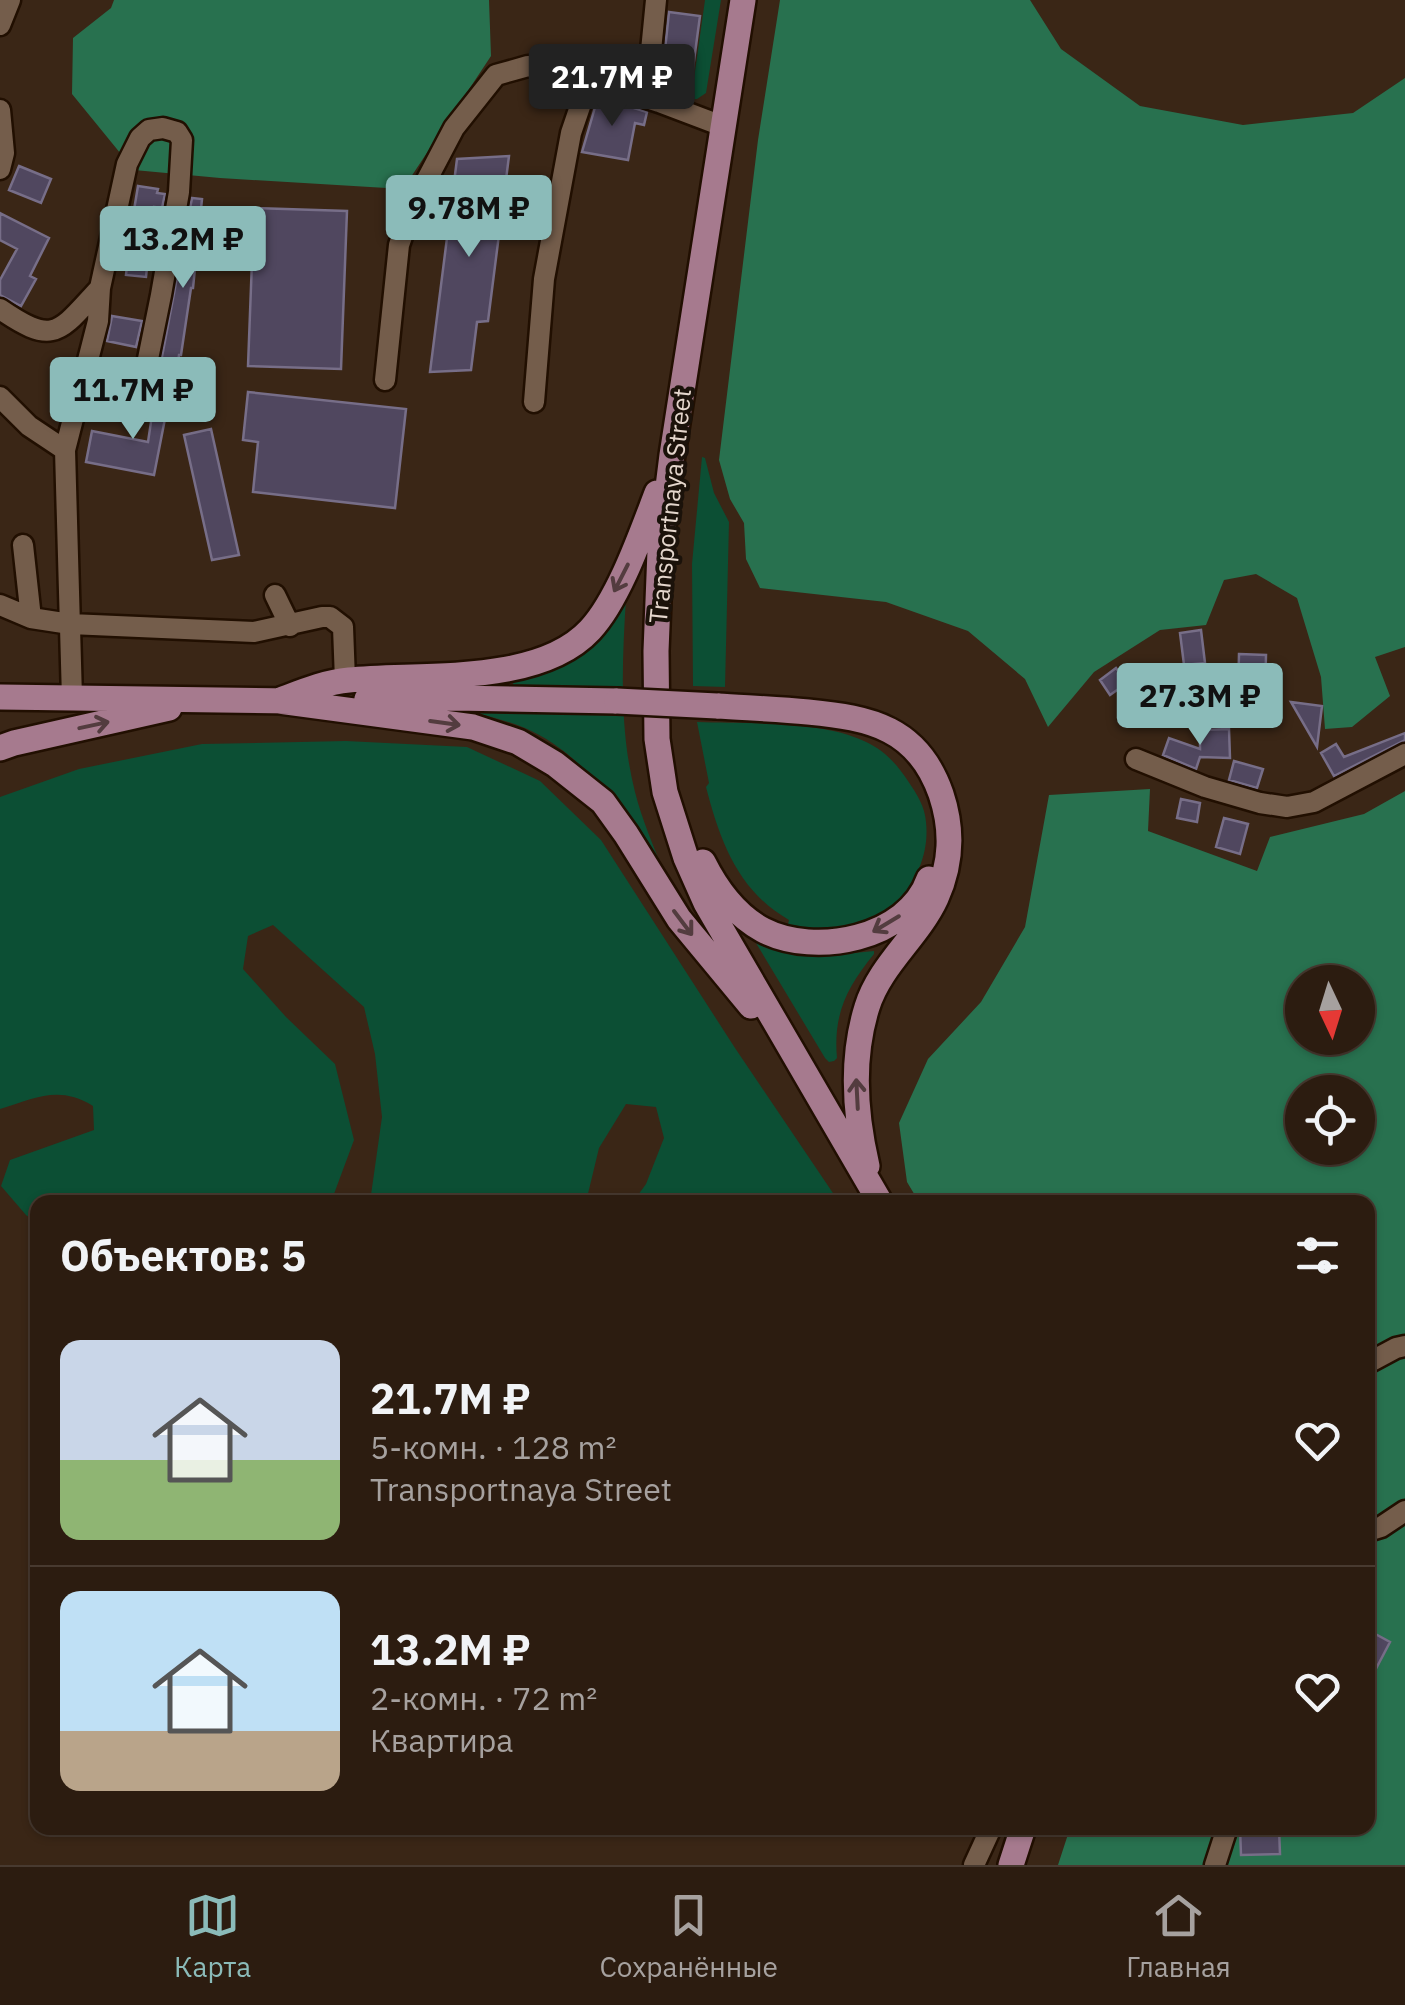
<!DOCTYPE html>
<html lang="ru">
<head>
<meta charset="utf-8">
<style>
  :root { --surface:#2c1c10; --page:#342519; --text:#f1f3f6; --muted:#a6a19f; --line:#483a30; --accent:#8bbbb9 }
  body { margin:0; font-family:"IBM Plex Sans",sans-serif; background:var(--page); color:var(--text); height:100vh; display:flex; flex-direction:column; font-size:38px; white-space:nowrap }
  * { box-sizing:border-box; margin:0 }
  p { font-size:32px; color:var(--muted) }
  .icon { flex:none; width:55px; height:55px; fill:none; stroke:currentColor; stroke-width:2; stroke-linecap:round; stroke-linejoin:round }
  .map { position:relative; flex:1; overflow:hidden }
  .panel { position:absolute; left:30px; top:1195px; width:1345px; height:640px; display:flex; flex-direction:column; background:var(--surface); border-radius:20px; box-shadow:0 2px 8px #0004,0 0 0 2px var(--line) }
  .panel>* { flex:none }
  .needle { width:65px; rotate:176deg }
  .buttons { position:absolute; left:1285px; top:965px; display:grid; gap:20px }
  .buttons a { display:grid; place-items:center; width:90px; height:90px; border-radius:50%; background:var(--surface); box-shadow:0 2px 8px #0004,0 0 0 2px var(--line); font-size:50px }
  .price { position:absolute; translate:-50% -85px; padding:0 22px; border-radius:10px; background:var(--accent); color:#111; font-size:32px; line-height:65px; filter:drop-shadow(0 2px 5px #0008) }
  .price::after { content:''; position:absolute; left:50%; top:60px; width:30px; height:22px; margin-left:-15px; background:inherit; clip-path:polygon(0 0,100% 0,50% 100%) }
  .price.selected { background:#222; color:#fff }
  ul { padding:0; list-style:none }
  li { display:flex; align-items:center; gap:30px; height:250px; padding:0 30px }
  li+li { border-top:2px solid var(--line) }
  li span { display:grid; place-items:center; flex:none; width:280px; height:200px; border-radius:20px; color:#555 }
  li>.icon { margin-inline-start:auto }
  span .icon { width:120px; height:120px; fill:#fffc; stroke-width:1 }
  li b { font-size:42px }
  h2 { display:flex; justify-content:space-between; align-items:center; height:120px; padding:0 30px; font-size:42px }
  .tab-bar { display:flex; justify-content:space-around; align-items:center; height:140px; border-top:2px solid var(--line); background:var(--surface); font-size:28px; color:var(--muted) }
  .tab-bar a { display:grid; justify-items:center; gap:5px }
  .tab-bar .selected { color:var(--accent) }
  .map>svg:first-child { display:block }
  .green { fill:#0c4f34 }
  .forest { fill:#28714f; fill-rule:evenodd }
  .building { fill:#50475f; stroke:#776e88; stroke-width:2.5 }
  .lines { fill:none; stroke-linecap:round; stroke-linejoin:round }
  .minor-casing { stroke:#210f01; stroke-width:25 }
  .major-casing { stroke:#210f01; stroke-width:30 }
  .minor { stroke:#745d4b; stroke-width:20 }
  .major { stroke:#a67a8e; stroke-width:25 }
  .major-bridge-casing { stroke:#210f01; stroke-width:30; stroke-linecap:butt }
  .major-bridge { stroke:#a67a8e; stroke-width:25 }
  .oneway { stroke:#533c3f }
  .labels { text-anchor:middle; stroke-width:8; stroke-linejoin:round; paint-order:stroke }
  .street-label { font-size:25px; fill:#e4d6cc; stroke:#1b120a }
</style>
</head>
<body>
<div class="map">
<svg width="1405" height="1865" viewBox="0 0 1405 1865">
  <rect width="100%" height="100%" fill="#3a2616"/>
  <path class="green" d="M705,0H721L706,93L697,99L667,100L663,81L693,86Z
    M702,457L705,458L714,493L729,522L725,687L693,686L692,564Z
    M626,598C622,663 619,729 635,792C642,820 654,847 664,873C627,820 588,755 525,728C509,721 490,717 473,712L514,714L513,678Z
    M697,722C746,724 820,720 864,741C884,750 896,763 908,781C917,794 925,807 926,822C932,876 887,929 833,933C817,935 802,929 788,924L789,920C738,891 720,841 706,787L709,783Z
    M346,741L467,747L540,781L601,840L735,1048L839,1202H633L646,1184L664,1138L656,1107L626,1104L599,1148L586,1202H370L382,1117L375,1054L364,1007L273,925L248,936L243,969L286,1017L335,1064L354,1140L331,1202H38L37,1223L26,1215L1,1186L10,1160L94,1130L93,1106C59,1085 36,1098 0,1109V797L79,769L202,744Z
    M750,933L802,954L824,956L874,951V954C847,987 833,1014 837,1058L834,1061L829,1062L825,1058Z"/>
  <path class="forest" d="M114,0H489L491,56L403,189L220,178L134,170L72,94L73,38L111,8Z
    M780,0H1030L1061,49L1140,106L1243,125L1353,113L1405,78V647L1375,657L1390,696L1352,727L1325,729L1321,677L1297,598L1256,574L1224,580L1206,625L1160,630L1094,672L1048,727L1025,679L968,631L886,602L760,588L746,559L744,523L730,499L719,460L758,140Z
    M1150,789L1148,831L1257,871L1270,837L1364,814L1405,791V1865H1058L1070,1828H1368V1202H919L907,1182L899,1123L928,1059L981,1002L1025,927L1049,795ZM1302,982H1358V1038H1302ZM1302,1092H1358V1148H1302Z"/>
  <path class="building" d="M669,12L700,16L691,83L662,78Z
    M598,97L647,112L644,125L635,123L628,160L582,152Z
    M509,156L488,321L477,322L471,370L430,372L457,159Z
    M19,166L51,179L41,203L9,190Z
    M138,186L158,189L157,193L165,194L162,208L154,207L151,230L131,228Z
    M192,198L202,199L193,288H191L181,355H179L175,383H173L169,363L161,362Z
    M254,208L347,211L341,369L248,366Z
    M0,213L49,238L30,276L36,279L21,306L0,295V280L17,249L0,240Z
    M128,256L148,259L146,277L126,275Z
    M112,316L142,321L136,347L107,341Z
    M157,382L172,383L154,475L86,462L92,431L148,442Z
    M248,392L406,409L395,508L253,492L258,442L243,440Z
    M211,429L239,555L212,560L184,435Z
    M1201,630L1205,663L1184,665L1180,633Z
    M1239,654L1266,655L1265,695H1238Z
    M1116,668L1127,683L1110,695L1100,680Z
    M1291,702L1322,706L1317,747Z
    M1229,729L1230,758L1200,757L1196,769L1163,755L1169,738L1200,749V730Z
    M1405,733V740L1334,776L1321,753L1336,744L1344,757Z
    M1234,761L1263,769L1257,788L1229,780Z
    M1181,799L1200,803L1197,822L1177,818Z
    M1224,818L1248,824L1240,854L1216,847Z
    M1368,1630L1390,1642L1368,1684Z
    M1240,1828H1279L1280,1854L1241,1855Z"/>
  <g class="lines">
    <g class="minor-casing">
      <path id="minor" d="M656,0L648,81L659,102
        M0,25L10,0
        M0,110L4,153L0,169
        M0,309C55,347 59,332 100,288
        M385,380L399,245L412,208L454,128L496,75L528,66L564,71L659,102L725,127
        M0,397L29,426L65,450
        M534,402L544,279L571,133L589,80
        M23,545L31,618
        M275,595L290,626
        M0,605L31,618L70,624L254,632L322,617H330L343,627L345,680
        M72,698L65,450L98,321L100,288L127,164L140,138L149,130L163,128L177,132L182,140L179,192L161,295L137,413
        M1136,759L1205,787L1260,803L1287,807L1314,802L1405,754
        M1368,1363L1396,1348L1405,1346
        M1368,1531L1381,1527L1405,1511
        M974,1865L991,1828
        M1215,1865L1227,1828"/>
    </g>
    <g class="major-casing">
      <path id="major" d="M743,0L672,455L660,551L656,651L657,739L665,792L686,858L706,903L880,1202
        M0,697L292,701
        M283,699C304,691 326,682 349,680C420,673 538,686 590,630C619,599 642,532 657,493
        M367,699L455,698L617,701
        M279,701L473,727L518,742L555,764L603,802L626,834L679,919L751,1006
        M717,706C747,708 778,709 808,712C871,718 918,728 941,794C953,830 952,863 936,898C918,937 880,965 867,1007C851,1058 855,1115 867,1166
        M0,748L14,743L169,708
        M703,862C717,890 735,915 763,930C815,957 908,939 929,879
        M1011,1865L1023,1828"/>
    </g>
    <use href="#minor" class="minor"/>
    <use href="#major" class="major"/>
    <g class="major-bridge-casing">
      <path id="major-bridge" d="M617,701L717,706"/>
    </g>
    <use href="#major-bridge" class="major-bridge"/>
  </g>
  <defs><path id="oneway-shaft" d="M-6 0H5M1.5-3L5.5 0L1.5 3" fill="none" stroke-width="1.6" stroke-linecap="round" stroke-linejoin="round" transform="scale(2.5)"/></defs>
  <g class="oneway">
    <use href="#oneway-shaft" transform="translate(621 578) rotate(117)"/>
    <use href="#oneway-shaft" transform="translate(445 723) rotate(8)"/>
    <use href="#oneway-shaft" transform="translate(94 725) rotate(-12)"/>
    <use href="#oneway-shaft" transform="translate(683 923) rotate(53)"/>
    <use href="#oneway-shaft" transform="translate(886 924) rotate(149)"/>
    <use href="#oneway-shaft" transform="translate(857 1094) rotate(-93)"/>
  </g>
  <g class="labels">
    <g class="street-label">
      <text transform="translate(670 506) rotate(-84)" y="9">Transportnaya Street</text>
    </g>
  </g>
</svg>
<div class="buttons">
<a><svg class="needle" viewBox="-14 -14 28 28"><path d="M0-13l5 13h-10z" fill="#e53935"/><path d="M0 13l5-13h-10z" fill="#a6a19f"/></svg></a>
<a><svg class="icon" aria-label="locate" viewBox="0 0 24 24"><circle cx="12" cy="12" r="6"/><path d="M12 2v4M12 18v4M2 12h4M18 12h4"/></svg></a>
</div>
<b class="price selected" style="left:612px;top:129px">21.7M ₽</b>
<b class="price" style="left:469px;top:260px">9.78M ₽</b>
<b class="price" style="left:183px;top:291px">13.2M ₽</b>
<b class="price" style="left:133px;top:442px">11.7M ₽</b>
<b class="price" style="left:1200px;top:748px">27.3M ₽</b>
<section class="panel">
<h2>Объектов: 5<svg class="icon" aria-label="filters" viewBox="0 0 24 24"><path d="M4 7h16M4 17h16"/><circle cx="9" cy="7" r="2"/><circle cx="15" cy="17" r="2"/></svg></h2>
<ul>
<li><span style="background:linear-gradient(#c9d6e8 60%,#8fb573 0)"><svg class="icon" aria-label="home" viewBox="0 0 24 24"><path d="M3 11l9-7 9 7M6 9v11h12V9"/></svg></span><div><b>21.7M ₽</b><p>5-комн. · 128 m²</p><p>Transportnaya Street</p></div><svg class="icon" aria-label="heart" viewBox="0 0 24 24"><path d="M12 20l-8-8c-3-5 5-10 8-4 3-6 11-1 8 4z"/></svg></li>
<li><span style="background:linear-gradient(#bfe0f5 70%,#b9a48a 0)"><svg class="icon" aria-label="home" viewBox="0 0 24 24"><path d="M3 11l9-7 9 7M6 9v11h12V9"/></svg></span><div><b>13.2M ₽</b><p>2-комн. · 72 m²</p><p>Квартира</p></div><svg class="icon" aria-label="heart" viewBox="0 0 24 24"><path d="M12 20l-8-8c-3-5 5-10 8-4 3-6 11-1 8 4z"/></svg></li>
</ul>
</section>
</div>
<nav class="tab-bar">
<a class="selected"><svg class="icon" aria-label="map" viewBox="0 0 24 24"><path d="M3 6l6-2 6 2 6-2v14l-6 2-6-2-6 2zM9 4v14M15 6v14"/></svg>Карта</a>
<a><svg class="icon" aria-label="saved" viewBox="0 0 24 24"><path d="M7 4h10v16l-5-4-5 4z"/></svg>Сохранённые</a>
<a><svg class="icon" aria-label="home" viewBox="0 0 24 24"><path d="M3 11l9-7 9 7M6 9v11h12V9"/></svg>Главная</a>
</nav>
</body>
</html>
